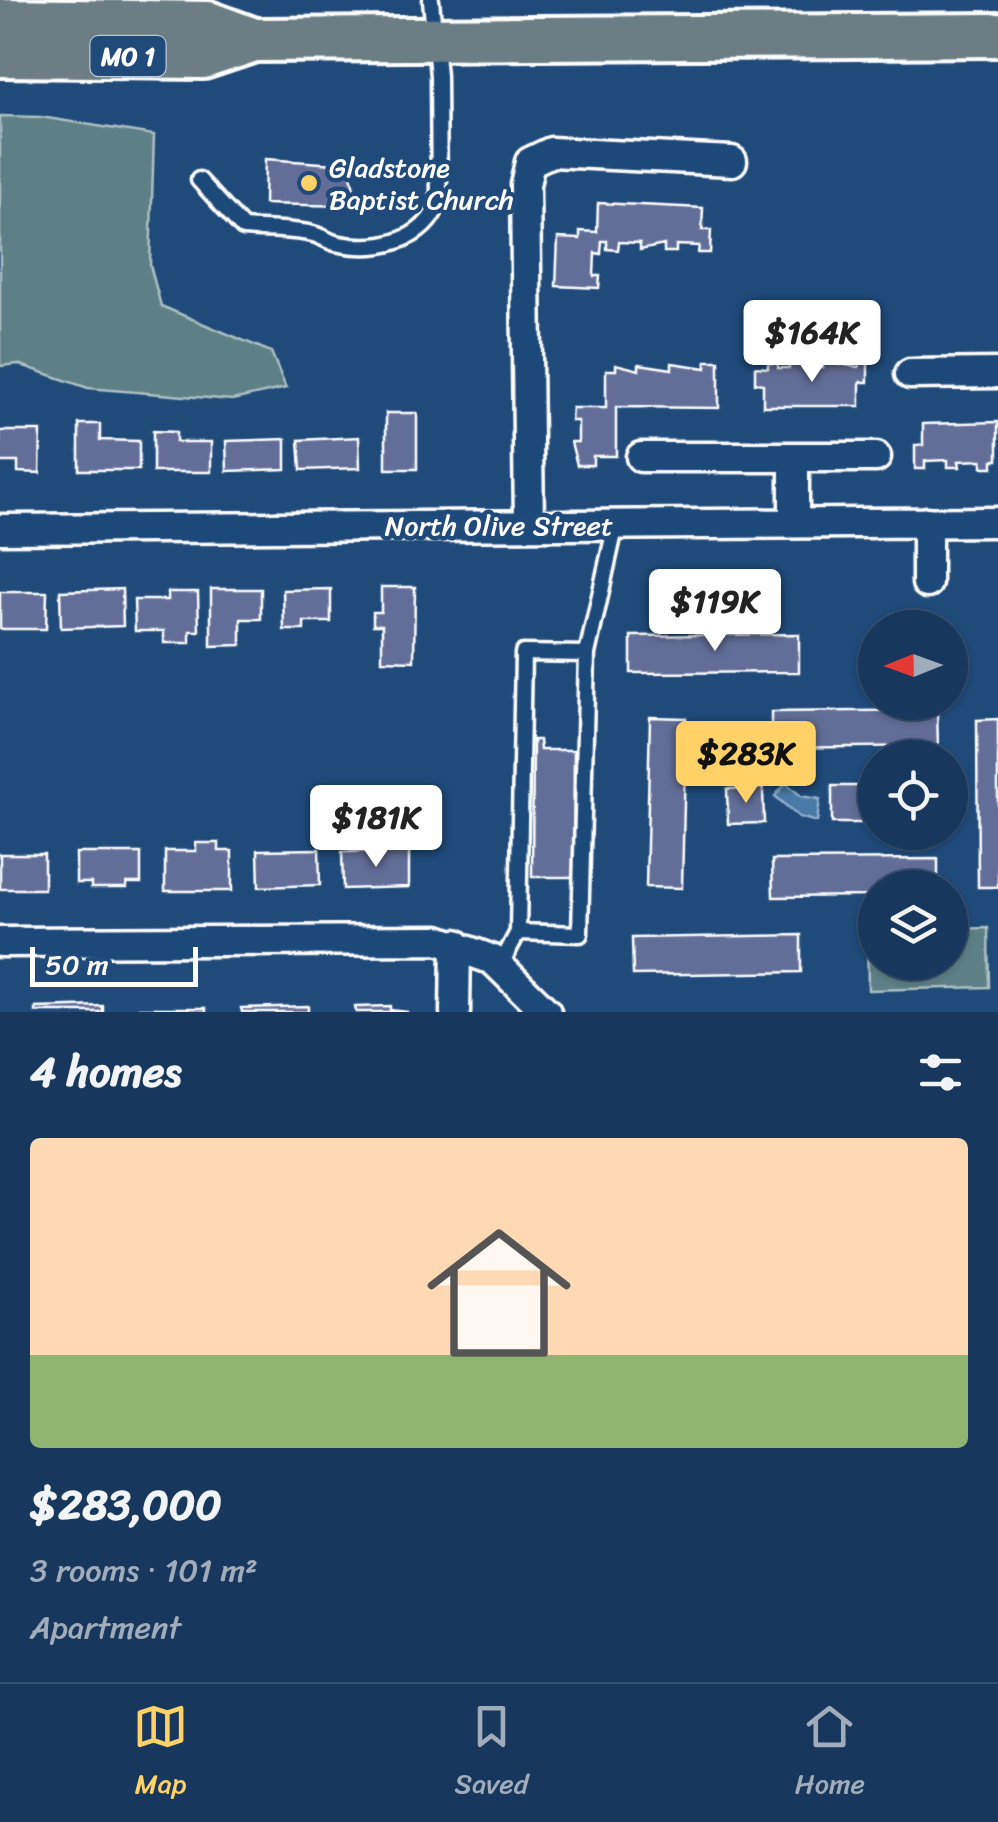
<!DOCTYPE html>
<html lang="en">
<head>
<meta charset="utf-8">
<style>
  :root { --surface:#17385c; --page:#244365; --text:#f1f3f6; --muted:#9eacbb; --line:#365272; --accent:#ffd166 }
  body { margin:0; font-family:Sriracha,sans-serif; background:var(--page); color:var(--text); height:100vh; display:flex; flex-direction:column; font-size:38px; white-space:nowrap }
  * { box-sizing:border-box; margin:0 }
  p { font-size:32px; color:var(--muted) }
  .icon { flex:none; width:55px; height:55px; fill:none; stroke:currentColor; stroke-width:2; stroke-linecap:round; stroke-linejoin:round }
  .map { position:relative; height:1012px; overflow:hidden }
  .side { display:flex; flex-direction:column; background:var(--surface); flex:1 }
  .side>* { flex:none }
  .needle { width:65px; rotate:269deg }
  .buttons { position:absolute; left:858px; top:610px; display:grid; gap:20px }
  .buttons a { display:grid; place-items:center; width:110px; height:110px; border-radius:50%; background:var(--surface); box-shadow:0 2px 8px #0004,0 0 0 2px var(--line); font-size:50px }
  .scale { position:absolute; left:30px; bottom:25px; width:168px; box-sizing:border-box; padding-left:10px; border:5px solid #fff; border-top:0; font-size:28px; line-height:35px; white-space:nowrap; color:#fff; -webkit-text-stroke:8px #1f4a7a; paint-order:stroke }
  .price { position:absolute; translate:-50% -85px; padding:0 22px; border-radius:10px; background:#fff; color:#222; font-size:32px; line-height:65px; filter:drop-shadow(0 2px 5px #0008) }
  .price::after { content:''; position:absolute; left:50%; top:60px; width:30px; height:22px; margin-left:-15px; background:inherit; clip-path:polygon(0 0,100% 0,50% 100%) }
  .price.on { background:var(--accent); color:#111 }
  ul { padding:0; list-style:none }
  li { display:grid; align-content:center; gap:20px; height:530px; padding:0 30px }
  li span { display:grid; place-items:center; height:310px; border-radius:10px; color:#555 }
  li>.icon { margin-inline-start:auto }
  span .icon { width:180px; height:180px; fill:#fffc; stroke-width:1 }
  li b { font-size:42px }
  h2 { display:flex; justify-content:space-between; align-items:center; height:120px; padding:0 30px; font-size:42px }
  .dock { display:flex; justify-content:space-around; align-items:center; height:140px; border-top:2px solid var(--line); background:var(--surface); font-size:28px; color:var(--muted) }
  .dock a { display:grid; justify-items:center; gap:5px }
  .dock .on { color:var(--accent) }
  .map>svg:first-child { display:block }
  .green { fill:#5b8086; stroke:#adc0c2; stroke-width:2.5 }
  .water { fill:#4b7aa8; stroke:#93afcb; stroke-width:2.5 }
  .building { fill:#646e98; stroke:#fff; stroke-width:2.5 }
  .lines { fill:none; stroke-linecap:round; stroke-linejoin:round }
  .service-casing { stroke:#fff; stroke-width:21 }
  .minor-casing { stroke:#fff; stroke-width:35 }
  .primary-casing { stroke:#fff; stroke-width:50 }
  .service { stroke:#1f4a7a; stroke-width:14 }
  .minor { stroke:#1f4a7a; stroke-width:28 }
  .primary { stroke:#6c7e84; stroke-width:42 }
  .poi-dot { fill:#ffd166; stroke:#1f4a7a; stroke-width:4 }
  .labels { text-anchor:middle; stroke-width:9; stroke-linejoin:round; paint-order:stroke }
  .shield { fill:#1f4a7a; stroke:#bcc9d7; stroke-width:2.5 }
  .shield-label { font-size:25px; font-weight:bold; fill:#fff }
  .poi-label { font-size:28px; fill:#fff; stroke:#1f4a7a; text-anchor:start }
  .street-label { font-size:28px; fill:#fff; stroke:#1f4a7a }
</style>
</head>
<body>
<div class="map">
<svg width="998" height="1012" viewBox="0 0 998 1012">
  <rect width="100%" height="100%" fill="#1f4a7a"/>
  <filter id="ink" filterUnits="userSpaceOnUse"><feTurbulence type="fractalNoise" baseFrequency=".01" numOctaves="2"/><feDisplacementMap in="SourceGraphic" scale="20" xChannelSelector="R" yChannelSelector="G"/><feConvolveMatrix kernelMatrix="1 2 1 2 8 2 1 2 1" color-interpolation-filters="sRGB"/></filter>
  <g filter="url(#ink)">
    <path class="green" d="M0,116L41,117L154,135L150,265L161,306L271,352L286,388L232,400L88,388L18,364L0,366Z
      M988,928L989,987L868,990L867,931L875,930V962H950V929Z"/>
    <path class="water" d="M786,783L801,796L820,799L817,822L799,817L775,796Z"/>
    <path class="building" d="M265,159L349,165L354,189H347L346,206L264,204Z
      M598,203L703,208L702,230H711L710,253H698L699,246L676,245V252H664V245L640,250V243L619,242L618,250L607,249V241H602L601,254L595,253L594,276H600L599,288L556,286L558,238L580,239V231L597,232Z
      M706,361H719V408L616,407V456H593V465H577L571,442H578V421H571L572,408H606V370H616V364L639,370V364L672,369V363L706,368Z
      M859,361H868V382H860V406H763V384L755,383V367L768,368V363H778V368H789V363L823,368V362L859,367Z
      M386,413H417V469H386Z
      M998,422V460H993V467H982V460L959,461L960,467H948V460L925,461V469H915V445H923V424Z
      M79,424H100V440L139,441V470H79Z
      M0,431H41L40,473L18,472V462H0Z
      M153,431L176,432V442H211V472H153Z
      M359,437L360,468L301,470L299,440Z
      M286,439V469L227,471L226,441Z
      M381,587H415L414,661L382,660V625H373V612H381Z
      M122,589L123,626L61,628L60,591Z
      M211,589H261V619H241V645L211,646Z
      M331,589V622H304V630H284L283,590Z
      M0,592H47L46,629H0Z
      M168,592H198L199,631H190V643H164V631H135L134,600H168Z
      M799,634V672L631,673V636Z
      M937,710L938,746L771,748V712Z
      M650,717L686,718L682,888L646,887Z
      M998,719V887H978L977,720Z
      M533,740H539L540,750H574L573,877H532Z
      M832,786H869V823H832Z
      M763,788L764,823L728,824L727,789Z
      M196,843H219V851H232V891H165V851H196Z
      M319,849L320,885L259,887L258,850Z
      M409,851V887L343,889L342,852Z
      M76,853H141V883H127V888H91V883H76Z
      M0,854H44V889H0Z
      M938,859V888H875V896L773,897L772,860Z
      M801,935V972L633,975L632,938Z
      M103,1006V1012H36V1008Z
      M308,1006V1012H242L241,1008Z
      M390,1006V1010L408,1012H356L355,1007Z
      M139,1008H206V1012H139Z"/>
    <g class="lines">
      <g class="service-casing">
        <path id="service" d="M199,180L243,228C266,230 291,229 313,234C321,236 328,241 335,243C376,252 425,243 439,201L438,76L431,0
          M518,932L580,934L587,654L616,524
          M500,966L518,932L523,653L587,654"/>
      </g>
      <g class="minor-casing">
        <path id="minor" d="M910,374L998,373
          M641,457H876
          M794,457V523
          M927,522V583
          M529,525L525,185L530,162L551,152L732,161
          M0,529L998,522
          M0,942L438,940L493,960L546,1012
          M455,1012L456,944"/>
      </g>
      <g class="primary-casing">
        <path id="primary" d="M0,20L208,23L254,40
          M0,55L203,57L254,40L998,35"/>
      </g>
      <use href="#service" class="service"/>
      <use href="#minor" class="minor"/>
      <use href="#primary" class="primary"/>
    </g>
  </g>
  <circle class="poi-dot" cx="309" cy="183" r="10"/>
  <g class="labels">
    <rect class="shield" x="90.5" y="36" width="75" height="40" rx="8"/>
    <g class="shield-label">
      <text x="128" y="65">MO 1</text>
    </g>
    <g class="poi-label">
      <text x="329" y="177">Gladstone<tspan x="329" dy="32">Baptist Church</tspan></text>
    </g>
    <g class="street-label">
      <text x="499" y="535">North Olive Street</text>
    </g>
  </g>
</svg>
<div class="buttons">
<a><svg class="needle" viewBox="-14 -14 28 28"><path d="M0-13l5 13h-10z" fill="#e53935"/><path d="M0 13l5-13h-10z" fill="#9eacbb"/></svg></a>
<a><svg class="icon" aria-label="locate" viewBox="0 0 24 24"><circle cx="12" cy="12" r="6"/><path d="M12 2v4M12 18v4M2 12h4M18 12h4"/></svg></a>
<a><svg class="icon" aria-label="layers" viewBox="0 0 24 24"><path d="M12 4l9 5-9 5-9-5zM3 14l9 5 9-5"/></svg></a>
</div>
<div class="scale">50 m</div>
<b class="price" style="left:812px;top:385px">$164K</b>
<b class="price" style="left:715px;top:654px">$119K</b>
<b class="price on" style="left:746px;top:806px">$283K</b>
<b class="price" style="left:376px;top:870px">$181K</b>
</div>
<section class="side">
<h2>4 homes<svg class="icon" aria-label="filters" viewBox="0 0 24 24"><path d="M4 7h16M4 17h16"/><circle cx="9" cy="7" r="2"/><circle cx="15" cy="17" r="2"/></svg></h2>
<ul>
<li><span style="background:linear-gradient(#ffd9b3 70%,#8fb573 0)"><svg class="icon" aria-label="home" viewBox="0 0 24 24"><path d="M3 11l9-7 9 7M6 9v11h12V9"/></svg></span><div><b>$283,000</b><p>3 rooms · 101 m²</p><p>Apartment</p></div></li>
</ul>
</section>
<nav class="dock">
<a class="on"><svg class="icon" aria-label="map" viewBox="0 0 24 24"><path d="M3 6l6-2 6 2 6-2v14l-6 2-6-2-6 2zM9 4v14M15 6v14"/></svg>Map</a>
<a><svg class="icon" aria-label="saved" viewBox="0 0 24 24"><path d="M7 4h10v16l-5-4-5 4z"/></svg>Saved</a>
<a><svg class="icon" aria-label="home" viewBox="0 0 24 24"><path d="M3 11l9-7 9 7M6 9v11h12V9"/></svg>Home</a>
</nav>
</body>
</html>
